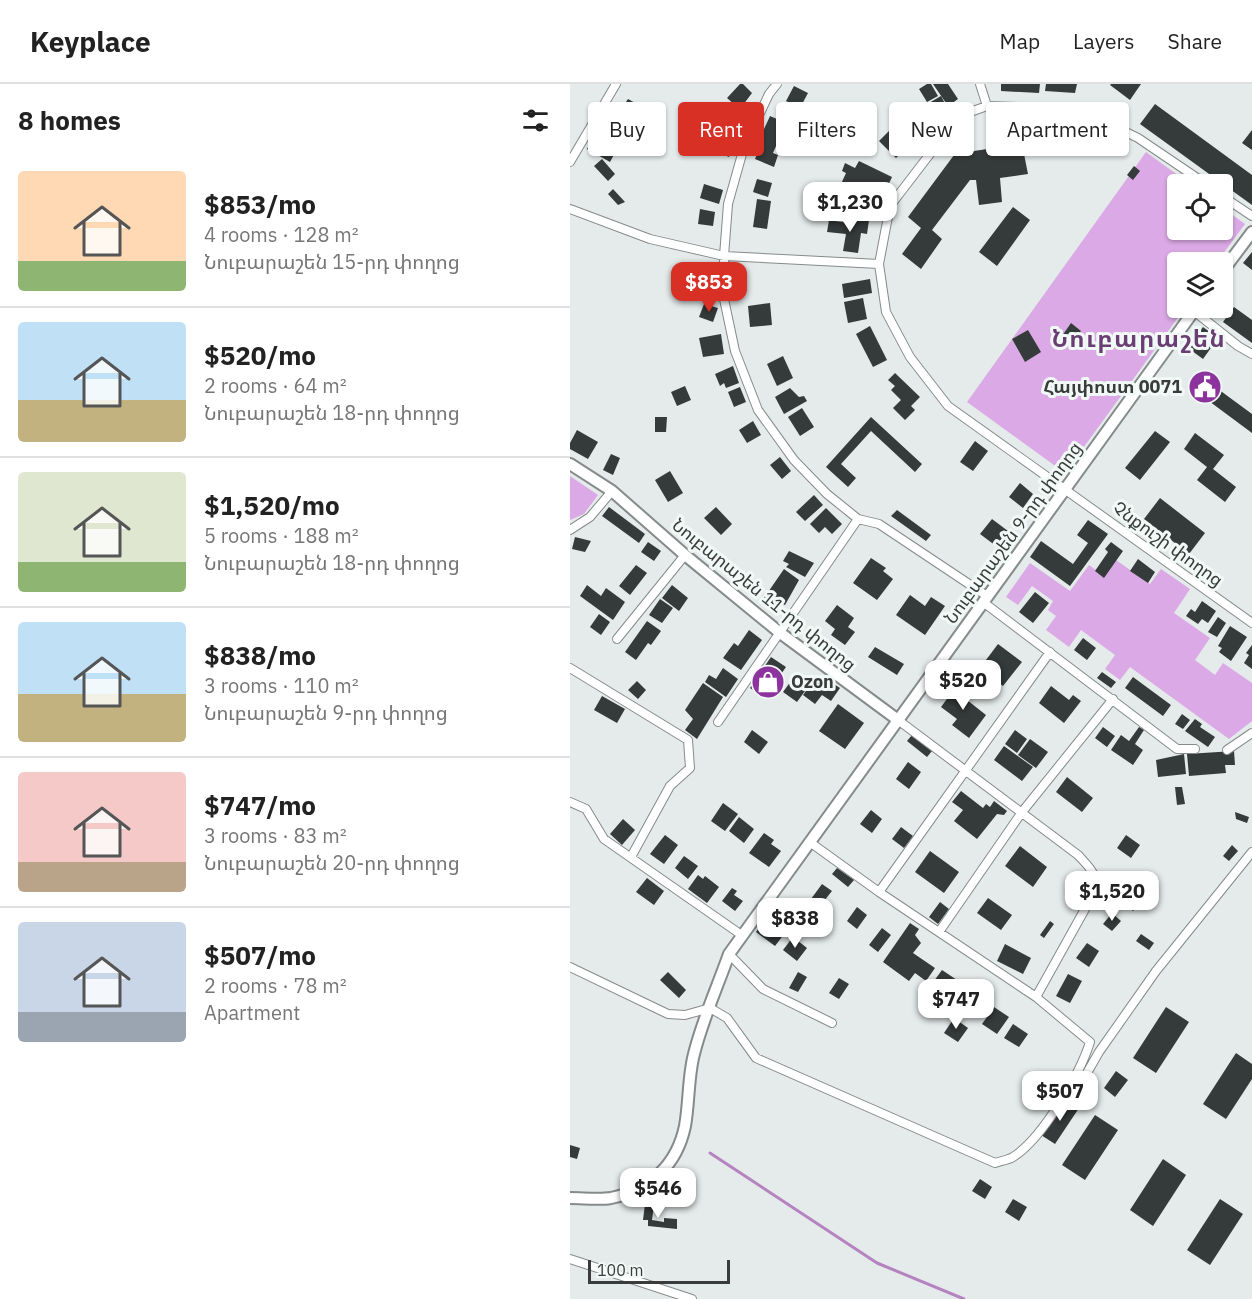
<!DOCTYPE html>
<html lang="en">
<head>
<meta charset="utf-8">
<style>
  :root { --surface:#fff; --page:#f6f6f6; --text:#222; --muted:#767676; --line:#e0e0e0; --accent:#d93025 }
  body { margin:0; font-family:"IBM Plex Sans","Noto Sans Armenian",sans-serif; background:var(--page); color:var(--text); height:100vh; display:flex; flex-direction:column; font-size:22px; white-space:nowrap }
  * { box-sizing:border-box; margin:0 }
  p { font-size:20px; color:var(--muted) }
  .icon { flex:none; width:33px; height:33px; fill:none; stroke:currentColor; stroke-width:2; stroke-linecap:round; stroke-linejoin:round }
  .map { position:relative; flex:1; overflow:hidden }
  .side { display:flex; flex-direction:column; background:var(--surface); width:570px }
  .side>* { flex:none }
  .banner { position:absolute; left:18px; top:18px; width:570px; height:54px; display:flex; gap:12px }
  .controls { position:absolute; left:597px; top:90px; display:grid; gap:12px }
  .controls a { display:grid; place-items:center; width:66px; height:66px; border-radius:6px; background:var(--surface); box-shadow:0 2px 4px #0004; font-size:30px }
  .scale { position:absolute; left:18px; bottom:15px; width:142px; box-sizing:border-box; padding-left:6px; border:3px solid #393c3b; border-top:0; font-size:16px; line-height:21px; white-space:nowrap; color:#393c3b; -webkit-text-stroke:4px #f1f9f7; paint-order:stroke }
  .price { position:absolute; translate:-50% -51px; padding:0 14px; border-radius:12px; background:#fff; color:#222; font-size:20px; line-height:39px; filter:drop-shadow(0 2px 3px #0008) }
  .price::after { content:''; position:absolute; left:50%; top:36px; width:18px; height:14px; margin-left:-9px; background:inherit; clip-path:polygon(0 0,100% 0,50% 100%) }
  .price.on { background:var(--accent); color:#fff }
  ul { padding:0; list-style:none }
  li { display:flex; align-items:center; gap:18px; height:150px; padding:0 18px }
  li+li { border-top:2px solid var(--line) }
  li span { display:grid; place-items:center; flex:none; width:168px; height:120px; border-radius:6px; color:#555 }
  li>.icon { margin-inline-start:auto }
  span .icon { width:72px; height:72px; fill:#fffc; stroke-width:1 }
  li b { font-size:26px }
  h2 { display:flex; justify-content:space-between; align-items:center; height:72px; padding:0 18px; font-size:26px }
  .tag { padding:0 21px; border-radius:6px; background:var(--surface); box-shadow:0 2px 4px #0004; font-size:21px; line-height:54px }
  .tag.on { background:var(--accent); color:#fff }
  header { display:flex; align-items:center; gap:36px; box-sizing:border-box; height:84px; padding:0 30px; background:var(--surface); border-bottom:2px solid var(--line) }
  header strong { font-size:28px }
  nav { display:flex; gap:33px; margin-inline-start:auto; font-size:21px }
  main { display:flex; flex:1; min-height:0 }
  .map>svg:first-child { display:block }
  .green { fill:#dba9e5 }
  .lines { fill:none; stroke-linecap:round; stroke-linejoin:round }
  .stream { stroke:#b583c0; stroke-width:3 }
  .building { fill:#353b3a }
  .street-casing { stroke:#848b8a; stroke-width:10 }
  .secondary-casing { stroke:#848b8a; stroke-width:14 }
  .street { stroke:#fff; stroke-width:8 }
  .secondary { stroke:#fff; stroke-width:10 }
  .labels { text-anchor:middle; stroke-width:6; stroke-linejoin:round; paint-order:stroke }
  .poi-label { font-size:18px; font-weight:bold; fill:#393c3b; stroke:#f1f9f7; text-anchor:end }
  .street-label { font-size:18px; fill:#393c3b; stroke:#f1f9f7 }
  .district-label { font-size:24px; font-weight:bold; letter-spacing:1.5px; fill:#6a3d73; stroke:#f1f9f7 }
</style>
</head>
<body>
<header>
<strong>Keyplace</strong>
<nav><a>Map</a><a>Layers</a><a>Share</a></nav>
</header>
<main>
<section class="side">
<h2>8 homes<svg class="icon" aria-label="filters" viewBox="0 0 24 24"><path d="M4 7h16M4 17h16"/><circle cx="9" cy="7" r="2"/><circle cx="15" cy="17" r="2"/></svg></h2>
<ul>
<li><span style="background:linear-gradient(#ffd9b3 75%,#8fb573 0)"><svg class="icon" aria-label="home" viewBox="0 0 24 24"><path d="M3 11l9-7 9 7M6 9v11h12V9"/></svg></span><div><b>$853/mo</b><p>4 rooms · 128 m²</p><p>Նուբարաշեն 15-րդ փողոց</p></div></li>
<li><span style="background:linear-gradient(#bfe0f5 65%,#c2b280 0)"><svg class="icon" aria-label="home" viewBox="0 0 24 24"><path d="M3 11l9-7 9 7M6 9v11h12V9"/></svg></span><div><b>$520/mo</b><p>2 rooms · 64 m²</p><p>Նուբարաշեն 18-րդ փողոց</p></div></li>
<li><span style="background:linear-gradient(#dfe7d0 75%,#8fb573 0)"><svg class="icon" aria-label="home" viewBox="0 0 24 24"><path d="M3 11l9-7 9 7M6 9v11h12V9"/></svg></span><div><b>$1,520/mo</b><p>5 rooms · 188 m²</p><p>Նուբարաշեն 18-րդ փողոց</p></div></li>
<li><span style="background:linear-gradient(#bfe0f5 60%,#c2b280 0)"><svg class="icon" aria-label="home" viewBox="0 0 24 24"><path d="M3 11l9-7 9 7M6 9v11h12V9"/></svg></span><div><b>$838/mo</b><p>3 rooms · 110 m²</p><p>Նուբարաշեն 9-րդ փողոց</p></div></li>
<li><span style="background:linear-gradient(#f6c9c9 75%,#b9a48a 0)"><svg class="icon" aria-label="home" viewBox="0 0 24 24"><path d="M3 11l9-7 9 7M6 9v11h12V9"/></svg></span><div><b>$747/mo</b><p>3 rooms · 83 m²</p><p>Նուբարաշեն 20-րդ փողոց</p></div></li>
<li><span style="background:linear-gradient(#c9d6e8 75%,#9aa5b1 0)"><svg class="icon" aria-label="home" viewBox="0 0 24 24"><path d="M3 11l9-7 9 7M6 9v11h12V9"/></svg></span><div><b>$507/mo</b><p>2 rooms · 78 m²</p><p>Apartment</p></div></li>
</ul>
</section>
<div class="map">
<svg width="682" height="1215" viewBox="0 0 682 1215">
  <rect width="100%" height="100%" fill="#e4ebea"/>
  <path class="green" d="M576,68L620,100H608V146H652L653,124L675,140L647,178H608V224H615L495,389L397,318Z
    M0,392L28,411L14,430L0,436Z
    M546,476L580,500L591,485L620,505L604,529L640,554L625,576L645,591L653,579L682,599V637L659,655L560,583L550,596L535,585L545,571L511,546L499,563L476,546L486,532L478,526L483,517L462,502L448,521L436,513L460,479L500,507L519,481L534,492Z"/>
  <g class="lines">
    <path class="stream" d="M140,1069L307,1179L394,1215"/>
  </g>
  <path class="building" d="M170,0H173L182,9L173,21L170,18L166,22L157,14Z
    M357,0H361L368,12L357,18L349,5Z
    M363,0H378L388,15L378,22Z
    M431,0H470L469,9L431,7Z
    M476,0H507L505,9L475,7Z
    M541,0H571L560,16L540,1Z
    M224,2L238,9L230,24L216,17Z
    M371,12L378,25L360,36L352,23Z
    M58,15L67,20L61,30L52,24Z
    M585,20L682,91V121L570,40Z
    M40,23L47,27L44,32L54,38L47,51L52,54L49,58L45,56L42,61L47,65L40,78L17,65Z
    M200,32L216,39L203,69L208,71L204,83L185,75L193,56L190,54Z
    M330,36L347,53L326,74L309,57Z
    M506,40L534,62L529,69L500,47Z
    M151,45L168,51L159,73L142,66Z
    M682,46V66L672,59Z
    M452,60L458,90L430,94L432,118L409,121L406,96H400L362,146L372,155L351,185L332,170L351,144L338,133L390,63L397,68Z
    M32,75L45,90L38,97L24,82Z
    M289,77L322,93L315,108L309,105L304,116L271,100L276,89L272,87L275,79L285,84Z
    M564,82L570,87L563,96L557,91Z
    M187,95L202,99L198,113L183,108Z
    M134,100L153,106L149,120L130,114Z
    M43,105L55,118L48,121L38,110Z
    M187,115L201,117L197,145L183,143Z
    M443,123L460,136L427,182L409,168Z
    M130,125L145,128L143,142L128,140Z
    M285,133L299,136L297,150L291,149L288,169L273,167L276,150L257,148L259,136L284,140Z
    M682,168V186L673,179Z
    M300,195L302,209L274,214L272,200Z
    M293,214L297,235L278,239L274,218Z
    M200,219L202,241L180,243L178,222Z
    M134,220L148,224L143,238L129,233Z
    M664,223L682,236V259L653,238Z
    M501,239L511,247L502,260L492,252Z
    M300,242L317,276L303,283L286,250Z
    M633,243L648,254L633,275L618,264Z
    M458,246L471,268L455,278L442,255Z
    M151,250L154,270L133,273L129,254Z
    M213,272L223,294L207,302L197,280Z
    M163,282L169,299L156,304L154,299L150,302L145,290Z
    M325,289L350,313L341,322L345,326L335,336L323,324L331,316L321,306L325,302L318,296Z
    M629,291L682,330V349L620,303Z
    M115,302L121,316L107,322L101,308Z
    M170,303L176,318L164,323L158,308Z
    M220,304L229,313L234,312L237,317L214,330L205,313Z
    M232,324L244,343L230,352L218,333Z
    M85,333H97L96,348H85Z
    M301,333L352,380L345,388L301,347L271,380L286,394L278,403L256,383Z
    M183,337L191,351L177,359L169,346Z
    M7,346L28,358L18,375L0,365V359Z
    M585,347L600,358L570,396L555,384Z
    M625,349L654,371L643,385L666,403L655,418L627,396L637,383L614,365Z
    M405,357L418,367L403,387L390,378Z
    M41,370L50,374L43,391L33,386Z
    M210,373L221,387L212,395L200,381Z
    M100,387L113,409L98,418L85,396Z
    M450,399L463,410L453,424L439,413Z
    M244,411L253,421L235,437L226,428Z
    M590,414L635,449L619,470L574,435Z
    M39,423L75,450L69,459L32,432Z
    M146,423L162,440L151,451L134,434Z
    M256,424L272,440L262,450L255,443L249,449L240,440Z
    M327,426L361,451L356,457L321,432Z
    M422,435L438,447L426,462L410,450Z
    M518,436L538,450L500,502L460,473L471,457L503,480L518,459L507,451Z
    M5,453L21,457L15,468L2,465Z
    M78,458L91,467L84,477L71,468Z
    M541,458L553,467L534,494L525,487L538,468L535,465Z
    M219,467L244,479L235,493L216,483L219,480L213,477Z
    M301,474L316,484L313,487L323,495L307,516L283,499Z
    M568,475L585,488L578,499L560,487Z
    M66,481L77,489L60,511L49,502Z
    M214,485L229,496L215,521L211,519L208,524L194,514Z
    M17,501L31,512L36,504L55,518L43,536L10,512Z
    M102,501L118,514L109,527L92,514Z
    M465,508L479,519L463,539L449,528Z
    M340,511L355,522L361,513L375,522L355,551L326,531Z
    M90,515L103,524L92,539L79,531Z
    M632,517L646,527L638,539L632,535L628,540L616,532L621,525L625,528Z
    M267,521L284,534L278,543L285,548L275,561L261,551L265,545L255,537Z
    M29,530L40,538L31,551L20,543Z
    M648,533L656,539L647,553L638,548Z
    M77,537L91,547L81,561L78,559L66,576L55,568Z
    M660,542L677,553L661,577L649,568L652,564L648,562Z
    M179,546L192,556L171,586L153,574L164,559L168,562Z
    M513,554L526,564L517,576L504,566Z
    M428,560L452,578L433,602L410,584Z
    M682,561V585L674,579L679,571L676,569Z
    M305,563L334,580L327,591L298,573Z
    M201,573L216,583L207,596L192,586Z
    M153,584L168,595L156,613L135,598L139,591L146,595Z
    M532,588L546,598L541,604L527,594Z
    M189,591L203,600L194,613L180,604Z
    M246,593L259,601L261,598L270,604L261,617L252,611L245,620L233,611Z
    M563,593L601,621L593,632L555,604Z
    M67,597L76,606L68,615L58,606Z
    M221,597L235,607L227,618L213,608Z
    M133,599L153,613L127,655L115,646L123,635L115,626Z
    M388,600L402,610L397,616L416,631L399,654L382,641L387,635L371,623Z
    M481,602L499,616L503,611L511,617L494,639L469,619Z
    M32,612L55,625L47,639L24,626Z
    M268,620L294,639L275,665L249,647Z
    M612,630L620,636L613,645L605,640Z
    M625,635L632,640L630,643L645,653L638,663L615,647Z
    M533,643L545,652L537,663L525,654Z
    M569,643L574,646L565,660L573,666L563,681L541,666L551,651L559,657Z
    M182,646L198,658L189,670L174,658Z
    M445,646L457,655L447,669L435,660Z
    M342,651L362,667L357,673L337,657Z
    M460,655L478,668L466,684L448,671Z
    M434,662L463,683L452,697L424,676Z
    M664,667L665,681H655L656,689L619,692L617,670Z
    M614,670L616,690L588,693L586,676Z
    M338,678L351,688L339,705L326,695Z
    M497,693L523,714L512,728L486,708Z
    M605,703H612L615,720L607,721Z
    M391,707L413,724L416,720L420,723L424,717L437,727L434,731L427,730L407,755L384,737L393,726L382,718Z
    M153,719L168,730L155,747L141,737Z
    M301,726L312,735L302,749L290,740Z
    M665,728L679,733L677,739L666,735Z
    M169,733L184,745L174,759L159,747Z
    M53,735L65,746L52,761L40,750Z
    M331,743L343,752L334,764L322,755Z
    M194,749L204,756L201,760L211,767L199,783L179,769Z
    M95,751L108,761L94,780L80,770Z
    M556,751L570,761L561,774L547,764Z
    M662,761L668,767L659,777L653,772Z
    M450,762L477,783L463,803L435,782Z
    M360,767L389,788L374,809L345,788Z
    M114,772L128,782L118,795L105,784Z
    M267,784L284,796L278,803L262,790Z
    M128,791L133,795L135,792L149,803L137,819L118,805Z
    M77,794L94,807L84,821L66,808Z
    M252,800L262,807L250,822L241,815Z
    M162,804L167,807L164,811L173,817L165,827L152,817Z
    M561,807L572,817L563,827L552,818Z
    M418,814L442,831L431,846L407,829Z
    M370,818L379,825L368,840L359,833Z
    M287,823L297,831L287,845L277,837Z
    M542,829L551,837L542,847L533,840Z
    M200,830L218,845L205,862L186,848Z
    M480,837L484,840L474,854L470,851Z
    M340,839L349,845L345,851L351,859L343,869L365,884L356,897L345,889L339,897L313,878Z
    M312,844L321,851L308,868L299,861Z
    M571,850L584,859L579,866L566,857Z
    M223,853L237,864L227,877L213,866Z
    M517,859L529,867L519,883L506,874Z
    M435,860L461,874L453,890L427,877Z
    M372,886L387,896L376,912L361,901Z
    M98,888L116,906L109,914L90,896Z
    M228,888L237,893L228,908L219,904Z
    M498,890L512,897L500,919L486,912Z
    M269,894L279,900L269,915L259,909Z
    M400,909L412,917L405,928L393,920Z
    M424,923L439,933L427,950L412,940Z
    M596,923L619,938L586,989L563,974Z
    M384,934L398,944L388,958L374,949Z
    M443,940L458,950L449,963L434,954Z
    M666,969L682,980V995L656,1035L633,1020Z
    M546,987L558,996L545,1013L534,1004Z
    M495,1015L509,1024L485,1060L471,1051Z
    M525,1031L548,1046L515,1096L492,1081Z
    M0,1061L10,1064L7,1075L0,1073Z
    M593,1075L616,1091L583,1142L560,1126Z
    M410,1095L422,1103L415,1115L402,1107Z
    M443,1115L457,1123L449,1137L435,1128Z
    M650,1115L673,1130L640,1181L617,1166Z
    M75,1120L84,1121L82,1136L94,1138V1134L107,1135V1145L78,1142V1136H73Z"/>
  <g class="lines">
    <g class="street-casing">
      <path id="street" d="M207,0L199,10L174,63L158,120L154,172V215L165,267L188,326L224,376L257,410L288,435L309,440L417,512
        M410,0L417,22
        M0,78L46,0
        M636,100L568,54L509,25L417,22L389,32L320,122L309,180L316,228L340,273L378,322L682,539
        M652,112L682,132
        M0,125L80,155L154,172L309,180
        M624,227L668,262L682,270
        M0,446L20,433L42,407
        M413,518L607,665H625
        M47,555L115,471
        M0,584L118,656L120,684L100,702L61,773
        M328,636L508,771C519,783 528,790 525,807L466,913
        M148,638L288,435
        M657,666L682,649
        M0,718L16,725L34,755L173,852
        M309,808L480,568
        M369,848L452,728L543,615
        M159,870L193,905L262,939
        M0,883L98,930L115,931L140,924L157,934L186,974L425,1079C431,1077 438,1076 443,1073C472,1055 510,990 520,958L466,913L309,808L241,759
        M513,996L529,968L586,887L682,768
        M0,1175L122,1215"/>
    </g>
    <g class="secondary-casing">
      <path id="secondary" d="M652,188L682,148
        M0,380L42,407L115,471L209,548L328,636
        M0,1114C13,1114 29,1116 41,1114C80,1106 107,1081 115,1042C119,1020 118,997 123,974C131,939 147,904 159,870L626,224"/>
    </g>
    <use href="#street" class="street"/>
    <use href="#secondary" class="secondary"/>
  </g>
  <defs>
    <g id="civic-disc" transform="scale(1.725)"><circle r="9.5" fill="#8c339e" stroke="#f1f9f7"/><path d="M-.6-6.5H3V-4.5H.6V-3L4-1V1h2V6H-6V1h2V-1L-.6-3ZM-1.2 2.5V6h2.4V2.5Z" fill="#fff"/></g>
    <g id="shop-disc" transform="scale(1.725)"><circle r="9.5" fill="#8c339e" stroke="#f1f9f7"/><path d="M-5-2.5h2.3a2.7 3.5 0 0 1 5.4 0H5L5.5 6h-11ZM-1.5-2.5h3a1.5 2.3 0 0 0-3 0Z" fill="#fff"/></g>
  </defs>
  <g fill-rule="evenodd">
    <use href="#civic-disc" x="635" y="303"/>
    <use href="#shop-disc" x="198" y="598"/>
  </g>
  <g class="labels">
    <g class="poi-label">
      <text x="612" y="309">Հայփոստ 0071</text>
      <text x="221" y="604" text-anchor="start">Ozon</text>
    </g>
    <g class="street-label">
      <text transform="translate(443 449) rotate(-54)" y="6">Նուբարաշեն 9-րդ փողոց</text>
      <text transform="translate(598 460) rotate(36)" y="6">Չնքուշի փողոց</text>
      <text transform="translate(194 511) rotate(39)" y="6">Նուբարաշեն 11-րդ փողոց</text>
    </g>
    <g class="district-label">
      <text x="569" y="263">Նուբարաշեն</text>
    </g>
  </g>
</svg>
<div class="controls">
<a><svg class="icon" aria-label="locate" viewBox="0 0 24 24"><circle cx="12" cy="12" r="6"/><path d="M12 2v4M12 18v4M2 12h4M18 12h4"/></svg></a>
<a><svg class="icon" aria-label="layers" viewBox="0 0 24 24"><path d="M12 4l9 5-9 5-9-5zM3 14l9 5 9-5"/></svg></a>
</div>
<div class="scale">100 m</div>
<b class="price" style="left:280px;top:149px">$1,230</b>
<b class="price on" style="left:139px;top:229px">$853</b>
<b class="price" style="left:393px;top:627px">$520</b>
<b class="price" style="left:542px;top:838px">$1,520</b>
<b class="price" style="left:225px;top:865px">$838</b>
<b class="price" style="left:386px;top:946px">$747</b>
<b class="price" style="left:490px;top:1038px">$507</b>
<b class="price" style="left:88px;top:1135px">$546</b>
<div class="banner">
<a class="tag">Buy</a>
<a class="tag on">Rent</a>
<a class="tag">Filters</a>
<a class="tag">New</a>
<a class="tag">Apartment</a>
</div>
</div>
</main>
</body>
</html>
